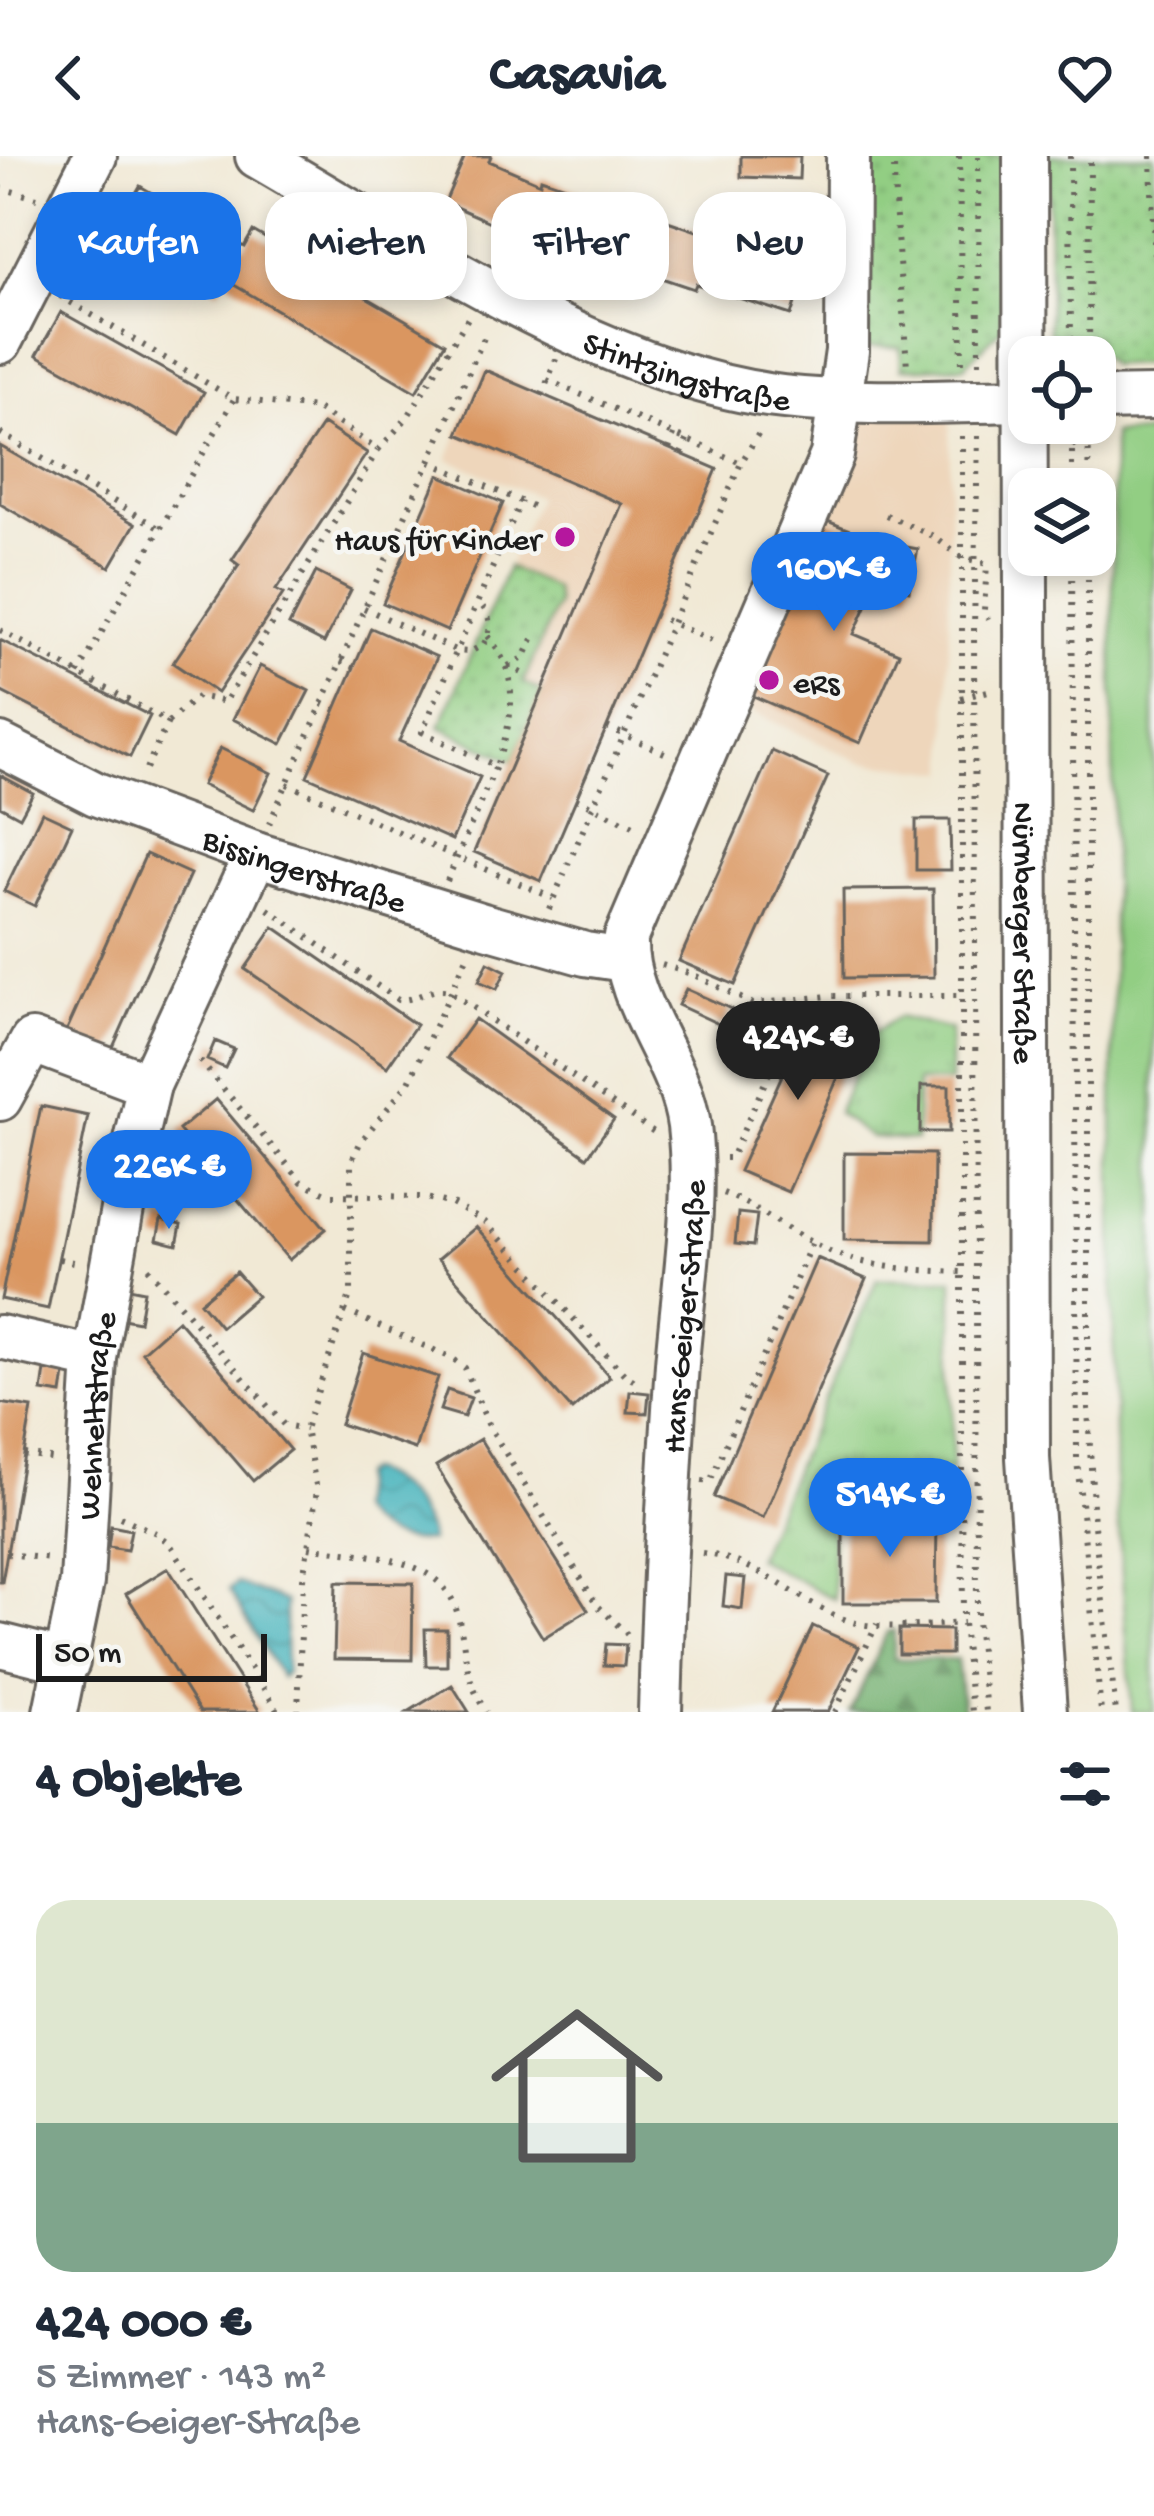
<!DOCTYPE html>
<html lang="de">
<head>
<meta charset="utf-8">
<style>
  :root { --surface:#fff; --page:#f6f6f7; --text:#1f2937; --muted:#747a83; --line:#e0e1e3; --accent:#1a73e8 }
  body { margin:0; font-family:"Gochi Hand",sans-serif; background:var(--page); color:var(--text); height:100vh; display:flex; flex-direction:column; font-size:45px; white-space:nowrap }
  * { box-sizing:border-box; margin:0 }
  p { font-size:39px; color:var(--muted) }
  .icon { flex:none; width:66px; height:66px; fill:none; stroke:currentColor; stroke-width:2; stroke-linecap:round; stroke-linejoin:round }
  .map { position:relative; height:1556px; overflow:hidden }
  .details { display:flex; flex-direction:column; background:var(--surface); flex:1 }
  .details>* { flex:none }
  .banner { position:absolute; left:36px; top:36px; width:1083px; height:108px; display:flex; gap:24px }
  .fabs { position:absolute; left:1008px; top:180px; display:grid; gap:24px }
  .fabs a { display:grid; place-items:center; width:108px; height:108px; border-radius:24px; background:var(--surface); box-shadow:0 6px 18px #0003; font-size:60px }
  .scale { position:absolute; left:36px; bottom:30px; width:231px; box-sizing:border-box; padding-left:12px; border:6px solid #1c1c1c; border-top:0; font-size:33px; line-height:42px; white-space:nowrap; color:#1c1c1c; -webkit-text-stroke:9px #f6f6f2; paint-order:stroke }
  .price { position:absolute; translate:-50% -102px; padding:0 27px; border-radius:42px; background:var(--accent); color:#fff; font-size:39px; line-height:78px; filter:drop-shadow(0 3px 6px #0008) }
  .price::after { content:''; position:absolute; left:50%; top:72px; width:36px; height:27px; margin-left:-18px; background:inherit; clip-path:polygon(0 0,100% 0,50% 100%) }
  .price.current { background:#222; color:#fff }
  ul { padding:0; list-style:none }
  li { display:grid; align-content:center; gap:24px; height:636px; padding:0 36px }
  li+li { border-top:3px solid var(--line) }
  li span { display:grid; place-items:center; height:372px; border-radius:36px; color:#555 }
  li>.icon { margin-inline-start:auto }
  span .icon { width:216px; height:216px; fill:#fffc; stroke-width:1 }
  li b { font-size:51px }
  h2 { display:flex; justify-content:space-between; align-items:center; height:144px; padding:0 36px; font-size:51px }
  .chip { padding:0 42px; border-radius:36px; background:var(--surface); box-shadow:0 6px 18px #0003; font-size:42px; line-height:108px }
  .chip.current { background:var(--accent); color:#fff }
  header { display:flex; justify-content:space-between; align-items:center; height:156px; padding:0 36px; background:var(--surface); font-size:54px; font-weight:700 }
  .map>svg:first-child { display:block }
  .built { fill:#eed6bb }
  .grass { fill:url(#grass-tufts); stroke:#577550; stroke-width:3 }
  .forest { fill:url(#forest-firs); stroke:#486646; stroke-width:3 }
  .park { fill:url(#park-dots); stroke:#577550; stroke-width:3 }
  .pitch { fill:#92ce83; stroke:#577550; stroke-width:3 }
  .water { fill:url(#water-waves); stroke:#30686c; stroke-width:3 }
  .building { fill:#da9661 }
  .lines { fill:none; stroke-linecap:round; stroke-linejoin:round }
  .minor-casing { stroke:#67645d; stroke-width:48 }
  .path { stroke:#67645d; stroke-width:6; stroke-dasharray:3 9; stroke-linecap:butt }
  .minor { stroke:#fff; stroke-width:42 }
  .poi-dot { fill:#b5179e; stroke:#f6f6f2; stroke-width:4.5 }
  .labels { text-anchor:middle; stroke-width:9; stroke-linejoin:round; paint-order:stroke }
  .street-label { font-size:33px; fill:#1c1c1c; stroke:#f6f6f2 }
  .poi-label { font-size:33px; fill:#1c1c1c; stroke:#f6f6f2; text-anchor:end }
</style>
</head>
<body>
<header><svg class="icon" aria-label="back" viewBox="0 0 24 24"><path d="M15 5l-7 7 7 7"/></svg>Casavia<svg class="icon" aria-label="heart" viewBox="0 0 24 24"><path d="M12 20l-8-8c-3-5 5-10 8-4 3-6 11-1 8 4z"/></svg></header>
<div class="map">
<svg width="1154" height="1556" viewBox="0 0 1154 1556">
  <defs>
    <pattern id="grass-tufts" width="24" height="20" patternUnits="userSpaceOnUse" patternTransform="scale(3)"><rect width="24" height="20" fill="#92ce83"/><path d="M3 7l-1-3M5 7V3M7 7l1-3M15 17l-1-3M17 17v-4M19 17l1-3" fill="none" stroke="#7db071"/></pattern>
    <pattern id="forest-firs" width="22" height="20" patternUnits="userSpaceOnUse" patternTransform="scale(3)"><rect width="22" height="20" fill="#75b171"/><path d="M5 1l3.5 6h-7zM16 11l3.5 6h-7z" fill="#5f8f5c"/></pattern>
    <pattern id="park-dots" width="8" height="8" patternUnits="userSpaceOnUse" patternTransform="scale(3)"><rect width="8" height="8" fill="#92ce83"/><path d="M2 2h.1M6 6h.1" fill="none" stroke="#7db071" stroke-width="1.8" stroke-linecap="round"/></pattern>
    <pattern id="water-waves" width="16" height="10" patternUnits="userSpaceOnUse" patternTransform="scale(3)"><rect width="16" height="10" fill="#44b3bc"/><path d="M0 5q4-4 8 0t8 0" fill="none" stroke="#389198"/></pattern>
  </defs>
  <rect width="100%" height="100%" fill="#f6f6f2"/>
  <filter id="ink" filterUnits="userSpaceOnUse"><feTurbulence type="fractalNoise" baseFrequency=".00833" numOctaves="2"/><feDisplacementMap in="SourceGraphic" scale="24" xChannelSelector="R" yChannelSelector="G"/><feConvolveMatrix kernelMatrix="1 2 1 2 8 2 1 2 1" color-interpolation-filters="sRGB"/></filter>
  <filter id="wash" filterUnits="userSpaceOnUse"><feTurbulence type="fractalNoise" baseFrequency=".004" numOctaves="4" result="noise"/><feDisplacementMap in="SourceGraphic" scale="48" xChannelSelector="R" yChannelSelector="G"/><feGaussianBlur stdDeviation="2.7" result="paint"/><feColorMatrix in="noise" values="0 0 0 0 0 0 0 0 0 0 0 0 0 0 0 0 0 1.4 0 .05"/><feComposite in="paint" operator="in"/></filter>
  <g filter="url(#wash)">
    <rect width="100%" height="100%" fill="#f1e9d5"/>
    <path class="built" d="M950,245L948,616L861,606L726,544L842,246Z
      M458,278L622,348L542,536L523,527L557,448L554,433L508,411L538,341L448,303Z"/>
    <path class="grass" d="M898,861L950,874V926H917L916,984L870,981L837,957L871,878Z
      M877,1123H953L952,1314L925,1315V1350L831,1351L834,1443L756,1402Z"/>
    <path class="forest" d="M894,1474V1503H957L963,1556H850L887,1476Z"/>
    <path class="park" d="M861,0H1002V172L964,210L901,213L900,191H861Z
      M1048,0H1154V208L1110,209L1098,197L1096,180L1049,178Z
      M508,411L554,432L557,448L523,527L542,536L513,605L440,571Z"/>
    <path class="pitch" d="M1154,277V1556H1132L1116,1336L1113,1134V278Z"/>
    <path class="water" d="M366,1315C393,1319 428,1358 430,1385C401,1388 372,1378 356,1354L360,1320Z
      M237,1427L285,1446L286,1516L281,1521L229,1434Z"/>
    <g id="blocks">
      <path class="building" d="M465,0H491L489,5L540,27L541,22L712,80L714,75L808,107L791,159L696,128L694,133L523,75L519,79L445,46Z
        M741,0H800L799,23L741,21Z
        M140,30L244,91L253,75L445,187L416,236L224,123L218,134L115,73Z
        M61,156L204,236L180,279L37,199Z
        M485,214L717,313L541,725L474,696L622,348L458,278Z
        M323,268L367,297L276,434L283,438L217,537L173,507L239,409L232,404Z
        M0,290L135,368L110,411L0,348Z
        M439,319L503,347L447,475L383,447Z
        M825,364L879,386L918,393L909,435L876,428L854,478L899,497L860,587L749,538Z
        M316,416L351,434L324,487L289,469Z
        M371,472L437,501L399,585L480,621L452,684L307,620Z
        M0,484L150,560L130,601L0,535Z
        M260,510L309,535L282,588L233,563Z
        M220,592L271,617L253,654L202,629Z
        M772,595L828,620L735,829L679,805Z
        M0,619L33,637L20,661L0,650Z
        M42,656L72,670L35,750L4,735Z
        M916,664H950L951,714H916Z
        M146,698L190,718L110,898L65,878Z
        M933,733L934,821L844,822L843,734Z
        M274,771L416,869L387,911L245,813Z
        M488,806L506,815L497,833L479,825Z
        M686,833L731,853L723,870L678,849Z
        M810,857L857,878L788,1036L739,1015Z
        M475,863L614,963L587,1001L447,902Z
        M215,885L234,893L225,912L207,904Z
        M921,930H949V976H920Z
        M216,943L326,1073L289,1104L179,974Z
        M41,950L88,960L48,1153L1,1143Z
        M844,997L934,998L933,1085L844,1084Z
        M738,1057L757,1059L753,1090L735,1088Z
        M161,1064L181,1069L177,1089L157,1084Z
        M476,1071L610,1221L572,1254L438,1103Z
        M817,1102L866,1123L763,1362L714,1341Z
        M236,1116L257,1140L221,1171L200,1146Z
        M129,1132L144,1135L139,1166L123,1163Z
        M178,1164L290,1294L253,1325L142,1196Z
        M363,1197L438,1221L415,1293L340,1268Z
        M45,1214L65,1217L62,1238L42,1235Z
        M447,1234L471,1242L464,1261L440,1254Z
        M630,1235L649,1237L647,1257L628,1256Z
        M0,1247L32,1252L2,1426H0Z
        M480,1283L588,1454L543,1482L436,1310Z
        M930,1320H954V1350H930Z
        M843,1360L937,1361L936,1447H843Z
        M111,1370L131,1374L127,1394L108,1391Z
        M168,1412L239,1523L260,1556H200L126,1438Z
        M726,1420L745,1422L742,1453L723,1450Z
        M336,1426L413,1427L412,1504L334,1503Z
        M813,1470L859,1491L828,1556H772Z
        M425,1473H447V1510H426Z
        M899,1473L951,1474V1498H899Z
        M606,1488L626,1489L624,1510L604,1509Z
        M452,1529L469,1556H408Z"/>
    </g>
  </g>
  <g filter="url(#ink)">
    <use href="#blocks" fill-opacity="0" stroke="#67645d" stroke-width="3"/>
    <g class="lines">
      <g class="minor-casing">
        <g id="minor">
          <path id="s1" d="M257,0C410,88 606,221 783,241C864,250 948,245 1029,244"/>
          <path id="s2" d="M1025,0L1028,1302L1045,1556"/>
          <path d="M0,186L95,0"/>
          <path d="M1095,243L1154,242"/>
          <path id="s3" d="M0,589L96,638L256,698L483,769L585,798L625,804"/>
          <path d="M0,943L32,885L149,929"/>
          <path d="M0,1181L95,1202"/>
          <path d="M0,1489L68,1506"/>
          <path id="s4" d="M55,1556L82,1426L95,1202L129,1015L149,929L256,698"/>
          <path id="s5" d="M660,1556C663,1440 669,1324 677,1208C683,1131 698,1048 689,970C680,902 623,848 626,781L832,299L847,195L848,0"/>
        </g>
      </g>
      <path class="path" d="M894,0C894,71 903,141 907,212
        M959,0L962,212
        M978,0L979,212
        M1070,0L1071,201
        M1151,0L1154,100
        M0,32L37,42
        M60,140L234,243L316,252L378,294L407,262L468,162
        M1089,201L1090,0
        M547,224L741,307
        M542,239L556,203
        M1072,271V333
        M0,277L162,374
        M962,280V1317L963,1467L972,1556
        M978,280L974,471L977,1465L986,1556
        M1072,290L1087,278
        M669,293L674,279
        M681,298L687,284
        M430,306L534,351
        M1088,333L1089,277
        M886,359L933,380L961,401L987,408L984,454L988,463
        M400,376L412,381
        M1072,399L1077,1304L1101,1556
        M1088,399V1252L1094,1370L1116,1556
        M364,452L457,495L470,496L483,489C493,473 492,459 478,446
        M654,459L717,487
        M0,474L168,566L144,617
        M488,480C522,521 513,563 496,610
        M341,505L355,511
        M508,510L524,502L533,483
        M508,510L527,520
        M78,518L234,243
        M961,542L988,535L987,530
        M322,548L336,554
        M168,566L198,540L225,546L378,294
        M607,571L669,599
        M287,628L553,742
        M576,643L638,672
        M269,668L487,175
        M447,725L496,610L422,576L521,345
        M268,753L398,844C417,845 430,830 449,835L654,976
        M549,753L741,307L762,272
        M662,809L692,818L753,848L829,840H961
        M200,905L302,1026L331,1039L422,1041L452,1048L485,1066L625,1219L640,1228
        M725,1002H731L793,864L782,845
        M723,1037C759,1051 789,1076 823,1092C868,1113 913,1114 962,1116
        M59,1103L79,1107
        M148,1112L284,1269L305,1273
        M345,1155L452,1202L465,1212L488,1268L597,1449L630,1481
        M24,1298L56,1303
        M702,1325L710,1326L812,1086
        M120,1361L156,1377L170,1388L279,1556
        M309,1391C357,1400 441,1397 457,1456C468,1497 462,1517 486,1556
        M702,1397C763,1406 795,1445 849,1465C876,1475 933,1469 963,1467
        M7,1398L51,1403
        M298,1556L303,1423L317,1334L305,1273L351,1136V1006L361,985L409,926L468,799
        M835,1556L877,1468"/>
      <use href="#minor" class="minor"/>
    </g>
  </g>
  <g class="poi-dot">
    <circle cx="565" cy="381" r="12"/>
    <circle cx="769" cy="524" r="12"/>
  </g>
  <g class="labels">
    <g class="street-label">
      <text dy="12" stroke="none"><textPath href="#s1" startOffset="483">Stintzingstraße</textPath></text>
      <text dy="12" stroke="none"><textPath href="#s3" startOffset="330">Bissingerstraße</textPath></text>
      <text dy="12" stroke="none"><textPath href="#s2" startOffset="777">Nürnberger Straße</textPath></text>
      <text dy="12" stroke="none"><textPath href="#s5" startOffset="396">Hans-Geiger-Straße</textPath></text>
      <text dy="12" stroke="none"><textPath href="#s4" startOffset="300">Wehneltstraße</textPath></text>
    </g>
    <g class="poi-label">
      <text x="541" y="393">Haus für Kinder</text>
      <text x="793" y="536" text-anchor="start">eRs</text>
    </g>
  </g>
</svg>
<div class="fabs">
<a><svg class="icon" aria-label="locate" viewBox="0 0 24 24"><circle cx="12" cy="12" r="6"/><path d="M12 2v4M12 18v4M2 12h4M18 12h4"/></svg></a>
<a><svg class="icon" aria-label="layers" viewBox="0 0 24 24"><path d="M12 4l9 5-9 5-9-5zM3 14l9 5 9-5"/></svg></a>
</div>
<div class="scale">50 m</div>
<b class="price" style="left:834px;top:478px">160K €</b>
<b class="price current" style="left:798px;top:947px">424K €</b>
<b class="price" style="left:169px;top:1076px">226K €</b>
<b class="price" style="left:890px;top:1404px">514K €</b>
<div class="banner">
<a class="chip current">Kaufen</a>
<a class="chip">Mieten</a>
<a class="chip">Filter</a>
<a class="chip">Neu</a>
</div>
</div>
<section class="details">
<h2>4 Objekte<svg class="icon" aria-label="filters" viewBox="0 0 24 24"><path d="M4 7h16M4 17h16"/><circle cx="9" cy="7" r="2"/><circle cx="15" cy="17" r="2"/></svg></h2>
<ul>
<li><span style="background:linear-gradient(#dfe7d0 60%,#7fa58c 0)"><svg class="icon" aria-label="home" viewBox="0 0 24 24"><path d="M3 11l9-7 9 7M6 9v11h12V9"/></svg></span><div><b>424 000 €</b><p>5 Zimmer · 143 m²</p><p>Hans-Geiger-Straße</p></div></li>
</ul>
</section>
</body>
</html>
